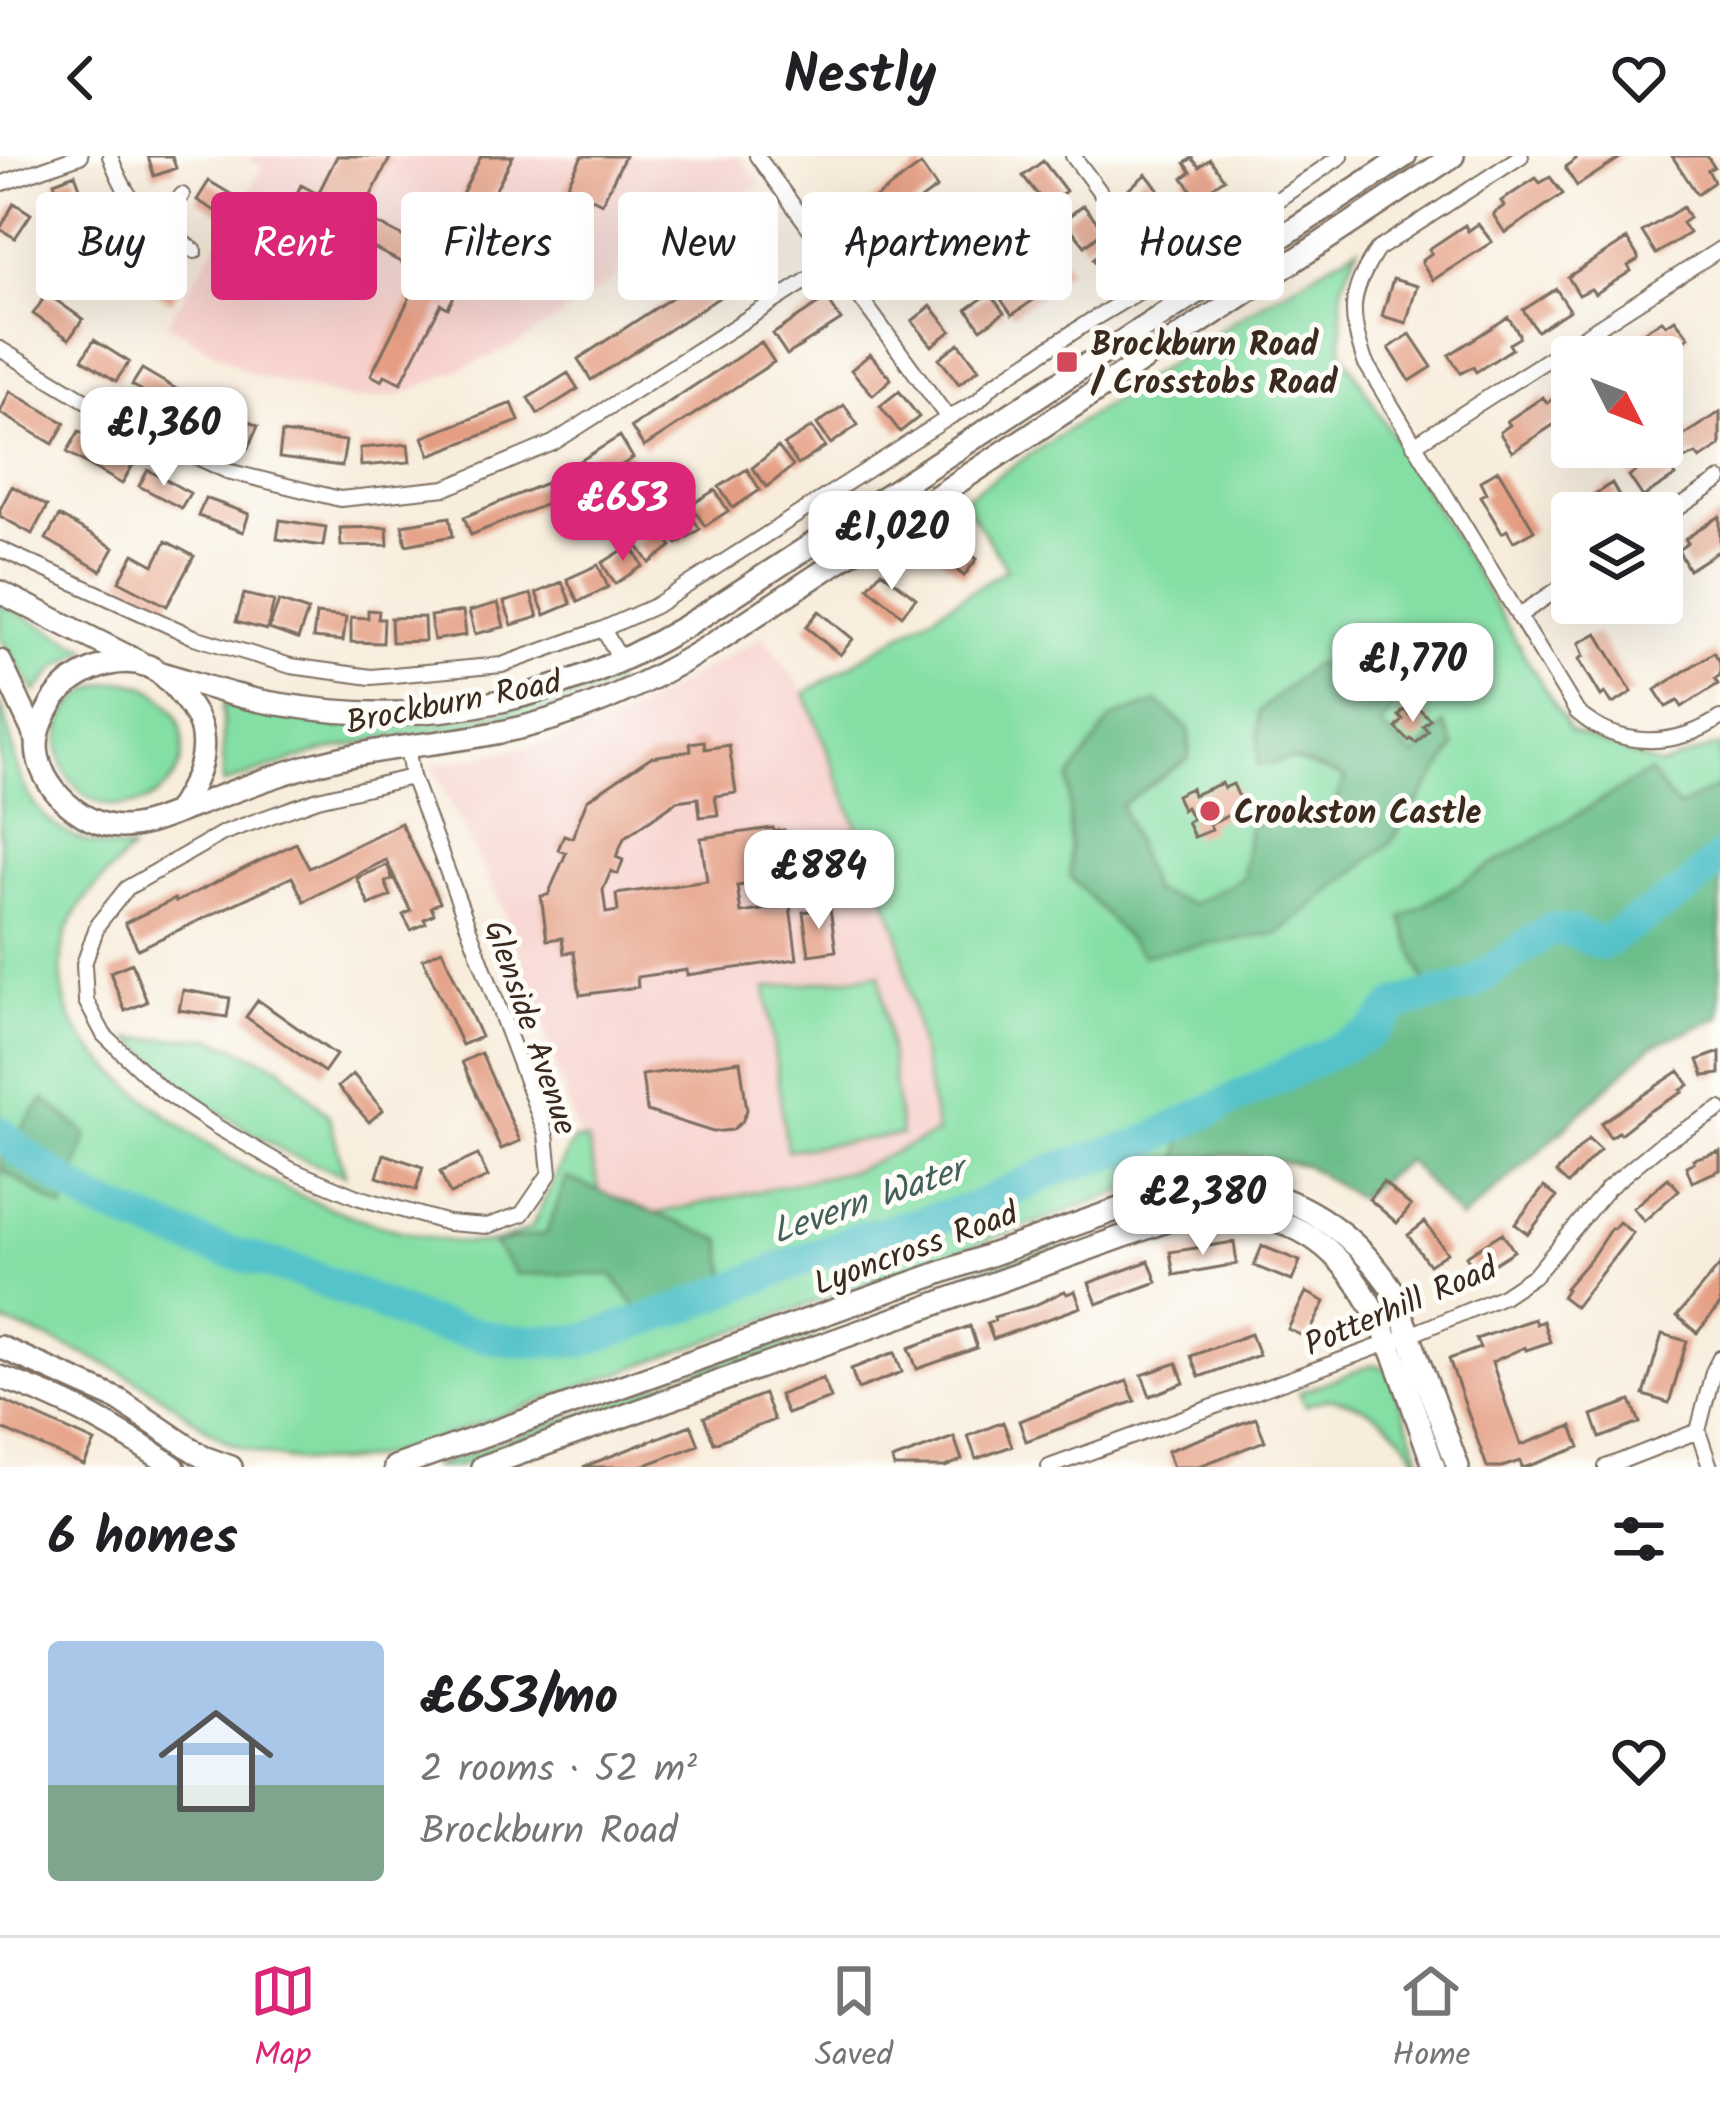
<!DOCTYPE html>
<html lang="en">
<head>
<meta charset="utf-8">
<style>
  :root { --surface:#fff; --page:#f2f2f2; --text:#202124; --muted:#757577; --line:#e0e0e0; --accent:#db2777 }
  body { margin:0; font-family:Kalam,sans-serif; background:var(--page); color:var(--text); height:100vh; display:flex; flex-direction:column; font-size:45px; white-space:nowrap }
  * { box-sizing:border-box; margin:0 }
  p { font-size:39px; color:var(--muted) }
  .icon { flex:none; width:66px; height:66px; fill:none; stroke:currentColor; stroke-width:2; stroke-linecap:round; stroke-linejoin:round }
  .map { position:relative; height:1311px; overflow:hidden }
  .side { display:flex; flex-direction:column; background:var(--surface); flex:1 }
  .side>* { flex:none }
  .top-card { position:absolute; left:36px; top:36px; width:1650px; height:108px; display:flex; gap:24px }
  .needle { width:78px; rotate:132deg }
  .controls { position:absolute; left:1551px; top:180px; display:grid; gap:24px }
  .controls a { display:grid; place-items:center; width:132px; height:132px; border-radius:12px; background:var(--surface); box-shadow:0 12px 48px #0002; font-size:60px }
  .price { position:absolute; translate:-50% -102px; padding:0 27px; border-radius:24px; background:#fff; color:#222; font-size:39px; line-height:78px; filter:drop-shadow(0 3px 6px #0008) }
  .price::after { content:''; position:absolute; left:50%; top:72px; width:36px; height:27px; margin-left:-18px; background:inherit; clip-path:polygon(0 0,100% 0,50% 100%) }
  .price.current { background:var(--accent); color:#fff }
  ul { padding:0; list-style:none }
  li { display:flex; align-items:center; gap:36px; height:300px; padding:0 48px }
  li+li { border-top:3px solid var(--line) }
  li span { display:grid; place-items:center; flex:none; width:336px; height:240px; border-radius:12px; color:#555 }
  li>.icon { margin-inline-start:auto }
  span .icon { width:144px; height:144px; fill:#fffc; stroke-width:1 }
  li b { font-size:51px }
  h2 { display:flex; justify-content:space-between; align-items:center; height:144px; padding:0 48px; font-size:51px }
  .pill { padding:0 42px; border-radius:12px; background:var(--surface); box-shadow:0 12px 48px #0002; font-size:42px; line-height:108px }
  .pill.current { background:var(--accent); color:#fff }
  header { display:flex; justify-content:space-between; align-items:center; height:156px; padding:0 48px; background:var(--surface); font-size:54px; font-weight:800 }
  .menu { display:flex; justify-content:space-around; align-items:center; height:168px; border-top:3px solid var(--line); background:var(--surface); font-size:33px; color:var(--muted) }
  .menu a { display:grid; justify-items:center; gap:6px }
  .menu .current { color:var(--accent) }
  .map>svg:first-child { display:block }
  .built { fill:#f7d0cc }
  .green { fill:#84dfa5; stroke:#608462; stroke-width:3 }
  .forest { fill:#6bbe8a; stroke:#537454; stroke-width:3 }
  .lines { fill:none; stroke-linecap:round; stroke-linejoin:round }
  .river { stroke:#55c3ca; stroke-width:33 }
  .building { fill:#e59e83 }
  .street-casing { stroke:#7d6e60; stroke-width:18 }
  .secondary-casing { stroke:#7d6e60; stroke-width:26 }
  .street { stroke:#fff; stroke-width:14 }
  .secondary { stroke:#fff; stroke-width:21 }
  .poi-dot { fill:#d1495b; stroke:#fdfcf7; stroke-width:4.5 }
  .labels { text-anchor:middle; stroke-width:10; stroke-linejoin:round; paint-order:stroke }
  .poi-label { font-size:33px; font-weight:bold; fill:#3b2a1e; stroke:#fdfcf7; text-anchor:start }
  .street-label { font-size:33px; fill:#3b2a1e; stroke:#fdfcf7 }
  .water-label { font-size:36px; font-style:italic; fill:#44605a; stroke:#fdfcf7 }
</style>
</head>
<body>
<header><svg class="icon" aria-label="back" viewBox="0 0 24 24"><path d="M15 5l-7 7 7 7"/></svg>Nestly<svg class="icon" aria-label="heart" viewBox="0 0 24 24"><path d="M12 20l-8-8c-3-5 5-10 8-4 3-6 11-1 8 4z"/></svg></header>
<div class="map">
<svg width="1720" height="1311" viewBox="0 0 1720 1311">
  <rect width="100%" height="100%" fill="#fdfcf7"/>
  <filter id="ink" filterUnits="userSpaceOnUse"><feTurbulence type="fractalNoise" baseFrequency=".00833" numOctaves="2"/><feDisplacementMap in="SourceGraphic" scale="24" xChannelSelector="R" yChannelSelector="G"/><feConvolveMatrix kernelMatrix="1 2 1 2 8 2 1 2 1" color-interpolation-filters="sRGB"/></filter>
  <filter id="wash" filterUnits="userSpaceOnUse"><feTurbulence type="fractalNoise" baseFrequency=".004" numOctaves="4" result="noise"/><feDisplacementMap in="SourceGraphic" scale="48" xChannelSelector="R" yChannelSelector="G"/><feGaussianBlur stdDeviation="2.7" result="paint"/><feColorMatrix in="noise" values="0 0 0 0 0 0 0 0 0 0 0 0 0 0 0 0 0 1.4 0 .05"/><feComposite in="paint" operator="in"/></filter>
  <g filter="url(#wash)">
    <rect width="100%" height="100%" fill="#f8eddc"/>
    <path class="built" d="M244,0H739L761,28L516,189L400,239L354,244L254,219L167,168L263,11Z
      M763,480L805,537L898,775L937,977L855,1014L607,1068L509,766L432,609L549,586L620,562Z"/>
    <path class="green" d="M1358,91L1342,129V195L1570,575L1660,610L1720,589V861L1651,890L1543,992L1461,1064L1407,1004L1358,1042L1305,1009L1226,998L406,1294C343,1311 287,1311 227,1286C196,1267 168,1242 136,1224C93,1200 46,1181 0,1165V546C10,569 11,596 20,620C38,671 80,691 131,694C103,724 65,754 62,799C60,819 63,844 71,862C84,890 109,911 132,931C209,997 299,1048 397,1074C427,1081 457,1089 488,1087C502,1086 518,1078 531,1072L573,984H587L608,1068L855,1014L937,977L898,775L805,537L1007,413L962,343L1246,157Z
      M0,448L88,493L57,511L36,536L0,482Z
      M612,522L616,530L532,558L472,571L384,582L316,597L223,628V550L229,548C358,586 488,570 612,522Z
      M59 588a62 62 0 1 1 124 0a62 62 0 1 1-124 0Z
      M880,818L901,979L787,994L766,832Z
      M211,882L280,910L329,960L345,1019L288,998L199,944L131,883Z
      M1200,1037L1262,1043L1334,1077L1386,1135L1397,1176L1393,1174C1366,1091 1289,1043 1202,1046C1172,1046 1141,1061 1114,1071C1064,1089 1015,1107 966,1125L964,1118L1162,1046Z
      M810,1174L815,1178L812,1182L455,1311H431Z
      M1374,1208L1388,1214L1424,1311H1420C1407,1276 1372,1248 1333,1243C1324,1242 1314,1247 1305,1250L1299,1236Z"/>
    <path class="forest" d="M1313,508L1384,512L1407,533L1380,570L1414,601L1444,568L1455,591L1390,687L1279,777L1142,799L1070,720L1069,623L1112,562L1158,546L1189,574V602L1121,649L1152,735L1192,748L1243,722L1249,671L1293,655L1328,663L1345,622L1292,603L1258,610L1259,556Z
      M1649,616L1678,652L1720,629V861L1651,890L1543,992L1461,1064L1407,1004L1358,1042L1305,1009L1226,998L1177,1015L1182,979L1429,840L1402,762Z
      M44,943L87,978L64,1054L0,1012V1000Z
      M567,1022L722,1084L728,1128L647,1165L612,1119L516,1118L493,1087L546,1078Z"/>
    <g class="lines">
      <path class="river" d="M0,976L20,995L94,1046L208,1090L306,1118L423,1166L510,1185H580L677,1154L856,1083L972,1053L1059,1012L1137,990L1371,877L1397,849L1471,829L1550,773L1575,776L1601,788L1686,734L1720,702"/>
    </g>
    <g id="blocks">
      <path class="building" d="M148,0H172L176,12L154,20Z
        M337,0H391L361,59L433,96L481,0H513L488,49L543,77L582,0H625L602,47L592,42L564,99L539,86L529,105L483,82L448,152L441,148L401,227L385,219L382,225L371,219L422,117L350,80L345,90L317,76L307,96L276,80L301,29L318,38Z
        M1574,0H1623L1577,30L1566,13V10L1576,3Z
        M1672,0H1707L1714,11L1708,14L1714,26L1697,38Z
        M1192,2L1199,11L1210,3L1224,23L1197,42L1183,22L1191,16L1185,7Z
        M1043,5L1066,35L1046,49L1023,20Z
        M921,9L937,32L866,84L849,61Z
        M75,18L85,45L63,52L54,26Z
        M1146,18L1167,44L1148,59L1128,34Z
        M1550,21L1563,38L1505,77L1494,60V57L1504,50L1501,45L1536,22L1540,27Z
        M209,25L234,40L222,59L197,44Z
        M14,47L31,58L15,82L0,73Z
        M87,48L96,75L74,83L65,56Z
        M1083,49L1104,74L1085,90L1064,64Z
        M1683,51L1689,62L1682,67L1689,77L1656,98L1642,76Z
        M1174,55L1195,80L1177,96L1156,71Z
        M748,66L772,69L767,109L742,106Z
        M1478,68L1492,86L1433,124L1422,107V104L1432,97L1429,93L1465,69L1468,75Z
        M102,78L126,93L114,112L90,97Z
        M1627,83L1638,101V104L1628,110L1631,115L1595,138L1591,133L1579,139L1568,121Z
        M1112,87L1132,112L1113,127L1093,103Z
        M1055,93L1070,113L1047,129L1033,110Z
        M129,94L154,109L142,129L118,114Z
        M902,97L923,127L903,141L882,111Z
        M158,112L183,127L171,146L146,132Z
        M1031,116L1045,136L1012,159L998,139Z
        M709,117L723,139L591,224L578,203Z
        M1393,123L1417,130L1406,167L1382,160Z
        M1556,133L1570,154L1537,175L1523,154Z
        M990,137L1004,157L981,173L967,153Z
        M47,138L83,163L69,183L33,158Z
        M827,142L841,164L787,199L773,178Z
        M931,150L951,175L932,190L912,165Z
        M1508,161L1519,178V182L1509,188L1512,193L1476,216L1473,211L1461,217L1449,199Z
        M1675,163L1689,181L1658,201H1616L1629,192L1626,187L1662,164L1666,169Z
        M1410,178L1432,211L1410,225L1389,192Z
        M94,184L129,206L116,225L82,203Z
        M761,186L774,206L644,291L631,271Z
        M959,187L979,213L959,228L939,202Z
        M870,198L891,223L873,239L851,214Z
        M142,213L183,237L174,253L132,229Z
        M568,217L578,233L538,258L528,242Z
        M10,235L65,267L53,288L0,257Z
        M899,235L919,261L900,276L880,250Z
        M1557,240L1570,258L1512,296L1501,279L1500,276L1510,269L1507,265L1543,241L1547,247Z
        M200,244L258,270L248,292L189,266Z
        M512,247L519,265L430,299L423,281Z
        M844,249L858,269L831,288L817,268Z
        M1720,256V290L1700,303L1696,298L1684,303L1673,286Z
        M812,271L825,291L798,309L784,289Z
        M79,275L134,307L122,328L67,296Z
        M282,277L346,285L342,310L279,302Z
        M620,280L633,302L578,337L564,315Z
        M408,288L410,306L361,310L360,292Z
        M778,291L793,310L767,331L752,312Z
        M1661,298L1676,320L1643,341L1629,320Z
        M747,313L760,334L733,352L719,331Z
        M148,314L190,337L181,352L139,330Z
        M1498,314L1534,374L1516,384L1513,385L1507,374L1502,377L1480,340L1486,337L1480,325Z
        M553,324L561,342L471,379L464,361Z
        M1612,327L1623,348L1613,354L1615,357H1572V380L1564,383L1553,365Z
        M12,330L47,350L32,378L0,360V353Z
        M715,334L728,355L705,370L691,349Z
        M205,342L249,358L243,376L198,360Z
        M686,352L700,373L677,388L664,368Z
        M59,360L114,392L101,415L46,383Z
        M1720,360V394L1689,414L1678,394L1688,387L1685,383Z
        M450,361L453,380L406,389L402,369Z
        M280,364L326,371L323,390L277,383Z
        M387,371L388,389L341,390L340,372Z
        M657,371L672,390L650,407L636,387Z
        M942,376L977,403L964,420L929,392Z
        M166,385L194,400L167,450L119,425L134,398L154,409Z
        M631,389L643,410L615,428L602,407Z
        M598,409L608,431L578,446L567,423Z
        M881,415L916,442L902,459L868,431Z
        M562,426L571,448L545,459L536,437Z
        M244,438L274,445L267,474L236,466Z
        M531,438L538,461L512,469L504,446Z
        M279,445L308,455L298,483L269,473Z
        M498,447L504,471L475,478L469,455Z
        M368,454L379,455L378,463H384L383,487L351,486V461L368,462Z
        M463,455L466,479L434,484L430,460Z
        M819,455L853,483L840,499L806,471Z
        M316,458L346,461L343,485L313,482Z
        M424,461L425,485L392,486L391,462Z
        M1597,477L1632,536L1615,547H1612L1605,537L1601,540L1579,503L1584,500L1579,487Z
        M1714,496L1720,506V519L1715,523L1718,528L1682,551L1678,545L1666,551L1655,534Z
        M1416,550L1430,563L1423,570L1428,575L1416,587L1411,583L1409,585L1396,572L1403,564L1399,560L1405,553L1409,558Z
        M704,585L705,593L729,589L736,637L715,640L718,659L700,661L698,642L677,645L624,682L616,701L623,704L618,718L611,715L603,734L606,757L618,755L616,738L707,725L701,682L773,672L774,675L784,674L788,702L778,704L781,724L737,730L741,757L790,750L797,803L687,819V814L637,821L638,831L580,839L574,796L564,797L562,782L547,784L541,740L548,739L566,697L558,694L564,679L572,682L587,644L651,601L691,595L690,587Z
        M1222,627L1224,632L1233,628L1242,648L1232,652L1234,657L1209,668L1212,674L1194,681L1187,666L1192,663L1186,651L1182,654L1176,639L1191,632L1193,639Z
        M401,667L440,746L431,751L434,758L424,763L426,767L411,774L403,759L411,755L386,704L304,745L292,721L138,793L125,767L175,743L176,746L296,687L309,712Z
        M387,709L393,723L385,726L391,740L369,749L357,722Z
        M830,752L836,795L809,799L803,756Z
        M442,794L481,881L462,889L423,803Z
        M132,807L147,846L125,855L110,816Z
        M183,834L230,842L227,861L179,854Z
        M258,844L336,899L324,916L246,861Z
        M1720,896V918L1704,920L1698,904Z
        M481,897L520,985L501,993L462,906Z
        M740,905L747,954L742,966L732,974L713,976L647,955L642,919Z
        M1679,915L1689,929L1681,934L1683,936L1648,956L1620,978L1618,976L1610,981L1601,967Z
        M353,918L383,954L369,966L338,931Z
        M1588,983L1600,994L1568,1028L1556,1017Z
        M1720,995V1014L1692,1026L1686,1010L1694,1006L1693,1003Z
        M384,998L423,1011L416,1034L377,1021Z
        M478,999L488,1021L450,1038L440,1016Z
        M1668,1022L1679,1034L1644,1065L1633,1052Z
        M1383,1026L1411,1050L1397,1067L1369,1043Z
        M1544,1031L1557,1041L1528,1078L1515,1068Z
        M1425,1066L1447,1097L1429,1109L1408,1079Z
        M1619,1066L1633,1077L1575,1151L1562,1141L1567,1133L1565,1132L1591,1102L1611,1072L1613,1073Z
        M1502,1077L1514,1095L1478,1118L1466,1100Z
        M1234,1086L1237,1108L1174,1119L1170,1096Z
        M1262,1090L1300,1105L1292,1125L1254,1110Z
        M1149,1105L1157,1126L1097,1148L1089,1127Z
        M1720,1109V1149L1697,1177L1677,1160Z
        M1065,1135L1067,1138L1075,1135L1081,1151L993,1183L987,1167L995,1164L994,1161L1033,1150Z
        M1306,1136L1325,1146L1307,1182L1288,1173Z
        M1534,1163L1536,1168L1543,1165L1550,1186L1526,1194L1525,1191L1492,1206L1509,1257L1521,1289L1572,1270L1580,1291L1526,1311H1522L1520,1305L1502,1311H1487L1449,1203L1480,1192L1476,1183Z
        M970,1170L977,1192L917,1213L909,1192Z
        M1251,1178L1259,1199L1199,1221L1191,1200Z
        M1662,1178L1687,1185L1669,1247L1644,1239Z
        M895,1196L902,1216L858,1233L851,1213Z
        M1177,1207L1184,1227L1150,1240L1142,1219Z
        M823,1222L831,1242L787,1258L779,1239Z
        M1127,1225L1135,1245L1026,1285L1019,1265Z
        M764,1238L774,1264L714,1287L704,1261Z
        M0,1243L95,1286L84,1309L0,1272Z
        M1631,1245L1640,1267L1600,1282L1592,1259Z
        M1256,1262L1265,1285L1197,1311H1173L1167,1295Z
        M1003,1266L1012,1290L976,1303L968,1280Z
        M691,1269L699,1289L640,1311H583Z
        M954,1281L962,1304L945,1311H894L892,1304Z"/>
    </g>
  </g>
  <g filter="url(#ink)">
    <use href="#blocks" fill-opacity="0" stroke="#7d6e60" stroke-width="3"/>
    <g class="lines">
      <g class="street-casing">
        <path id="street" d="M110,0C131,56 148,62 195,95
          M757,0L948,262
          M1073,0L1164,121
          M1521,0L1377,94C1348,139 1349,157 1365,206L1577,556C1619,593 1675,592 1720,562
          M0,28L80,0
          M159,70L182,39
          M0,193L123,267L227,315L340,343L446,332L553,287L834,107
          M1414,289L1720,93
          M1662,363L1720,324
          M0,393L194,481L291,510L371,521L502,509L603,473L655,450L948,262L978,245L993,229L1090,165L1180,111L1341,0
          M1518,460L1572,424
          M603,473L622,506
          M407,589L412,621L546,978L550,1017L522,1058L487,1070L448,1067L357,1041L292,1014L217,971L162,934L104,879L86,845L84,808L98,768L127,732L223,677L318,643L412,621
          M1049,1311L1410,1179L1503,1140L1536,1118L1608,1032L1661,988L1720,953
          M1606,1311L1698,1275
          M1710,1311L1698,1275L1713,1216L1720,1202"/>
      </g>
      <g class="secondary-casing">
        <path id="secondary" d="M0,436L139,506
          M0,505L37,584
          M161,517C200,528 238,542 278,548C438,575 573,543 710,455L1405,0
          M177,656C191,633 206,609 202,580C201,565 191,551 182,540C173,528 162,516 148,510C114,498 70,518 52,547C46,557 40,569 38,580C30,624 80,671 122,671C145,671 170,659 192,651C232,636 271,620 312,609C375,591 438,589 501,576C577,561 646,529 711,489L1453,0
          M0,1191L119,1244L203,1301L231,1311
          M0,1221C65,1243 117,1272 174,1311
          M395,1311L1161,1038C1189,1034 1219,1028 1247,1033C1308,1044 1358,1082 1392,1133L1458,1311
          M482,1311L1169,1064C1356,1025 1384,1173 1434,1311"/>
      </g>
      <use href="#street" class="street"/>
      <use href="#secondary" class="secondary"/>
    </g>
  </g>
  <g class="poi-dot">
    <rect x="1055" y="194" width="24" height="24" rx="6"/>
    <circle cx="1210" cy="655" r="12"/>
  </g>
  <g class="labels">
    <g class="poi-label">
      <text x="1091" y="199">Brockburn Road<tspan x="1091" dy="38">/ Crosstobs Road</tspan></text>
      <text x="1234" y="667">Crookston Castle</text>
    </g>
    <g class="street-label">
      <text transform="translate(453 545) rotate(-11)" y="12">Brockburn Road</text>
      <text transform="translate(532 871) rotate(71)" y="12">Glenside Avenue</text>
      <text transform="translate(915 1091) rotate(-20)" y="12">Lyoncross Road</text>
      <text transform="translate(1400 1149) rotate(-23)" y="12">Potterhill Road</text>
    </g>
    <g class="water-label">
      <text transform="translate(867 1043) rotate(-19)" y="13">Levern Water</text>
    </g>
  </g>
</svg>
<div class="controls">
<a><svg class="needle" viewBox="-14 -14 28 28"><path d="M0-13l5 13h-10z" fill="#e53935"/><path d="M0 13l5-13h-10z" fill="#757577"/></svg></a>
<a><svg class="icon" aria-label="layers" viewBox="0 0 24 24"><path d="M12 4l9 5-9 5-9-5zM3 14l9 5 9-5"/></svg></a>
</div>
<b class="price" style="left:164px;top:333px">£1,360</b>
<b class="price current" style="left:623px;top:408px">£653</b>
<b class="price" style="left:892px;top:437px">£1,020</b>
<b class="price" style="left:1413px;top:569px">£1,770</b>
<b class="price" style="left:819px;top:776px">£884</b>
<b class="price" style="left:1203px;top:1102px">£2,380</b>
<div class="top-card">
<a class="pill">Buy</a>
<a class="pill current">Rent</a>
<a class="pill">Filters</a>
<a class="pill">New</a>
<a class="pill">Apartment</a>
<a class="pill">House</a>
</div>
</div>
<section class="side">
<h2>6 homes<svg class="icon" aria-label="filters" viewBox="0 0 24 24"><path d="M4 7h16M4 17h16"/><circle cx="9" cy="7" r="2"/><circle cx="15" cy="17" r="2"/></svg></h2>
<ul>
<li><span style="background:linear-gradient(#a9c7e8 60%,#7fa58c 0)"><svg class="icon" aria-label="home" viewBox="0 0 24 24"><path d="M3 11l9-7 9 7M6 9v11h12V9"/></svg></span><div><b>£653/mo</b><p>2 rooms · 52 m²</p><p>Brockburn Road</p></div><svg class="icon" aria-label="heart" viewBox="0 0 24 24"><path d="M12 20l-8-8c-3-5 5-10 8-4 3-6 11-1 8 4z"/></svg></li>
</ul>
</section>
<nav class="menu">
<a class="current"><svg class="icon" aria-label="map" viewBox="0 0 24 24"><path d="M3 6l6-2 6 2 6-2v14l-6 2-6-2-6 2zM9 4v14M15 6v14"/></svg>Map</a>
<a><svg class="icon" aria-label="saved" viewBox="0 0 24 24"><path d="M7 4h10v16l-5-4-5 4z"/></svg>Saved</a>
<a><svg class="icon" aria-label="home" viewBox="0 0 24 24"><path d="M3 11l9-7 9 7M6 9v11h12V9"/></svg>Home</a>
</nav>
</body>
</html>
